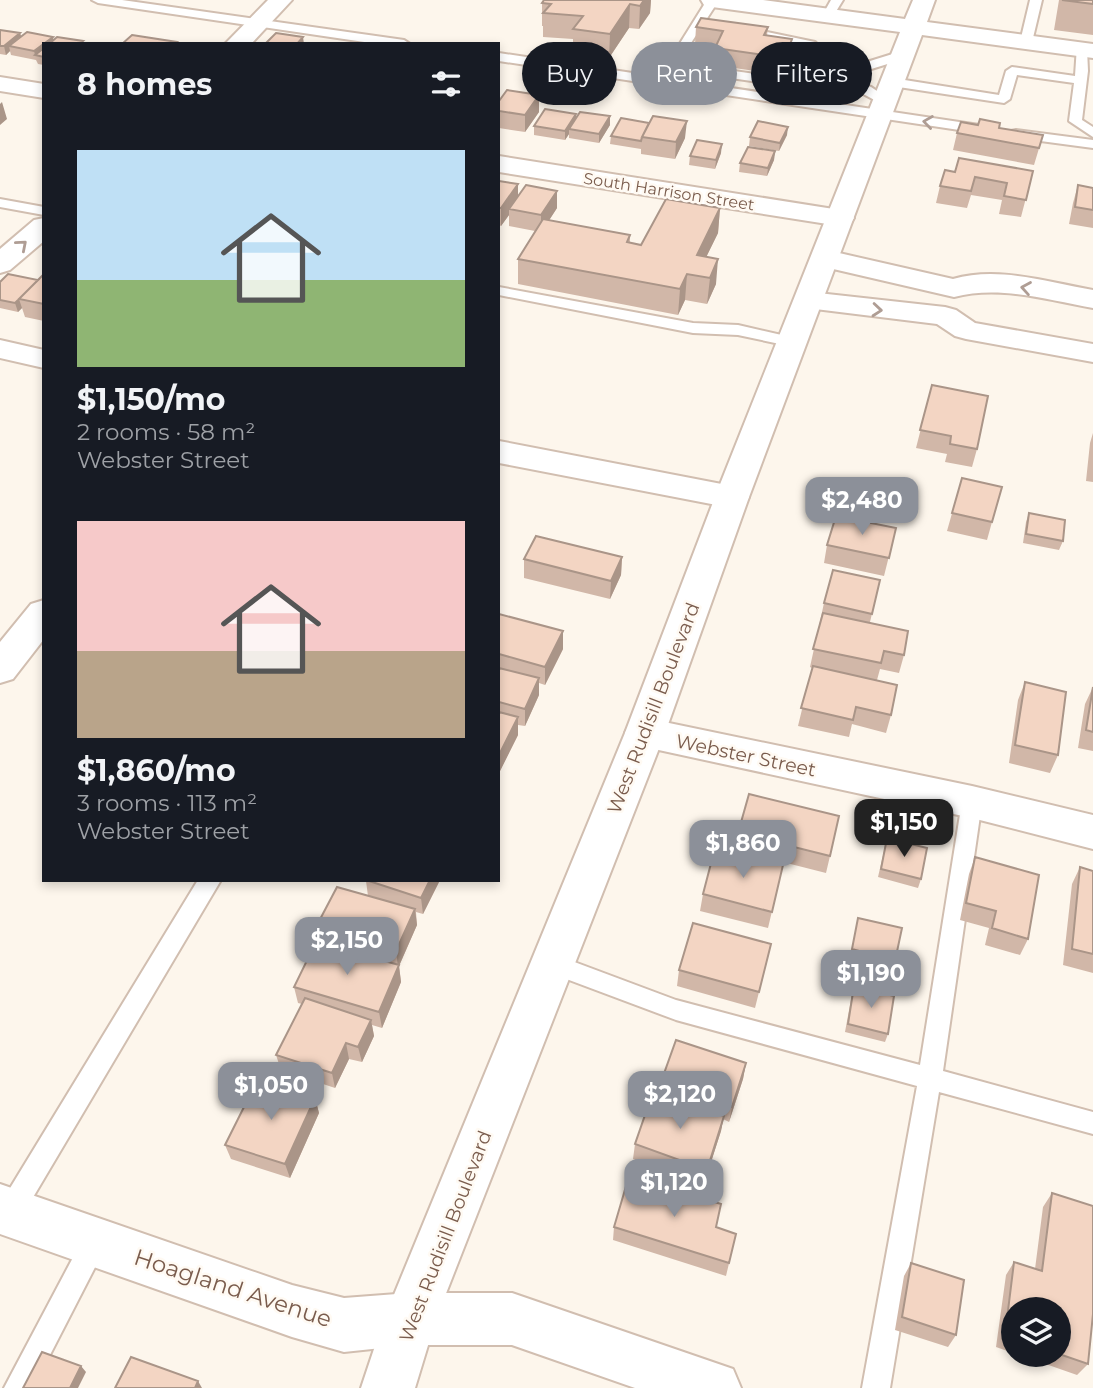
<!DOCTYPE html>
<html lang="en">
<head>
<meta charset="utf-8">
<style>
  :root { --surface:#171b24; --page:#242831; --text:#f1f3f6; --muted:#9ea1a6; --accent:#8c9099 }
  body { margin:0; font-family:Montserrat,sans-serif; background:var(--page); color:var(--text); height:100vh; display:flex; flex-direction:column; font-size:26px; white-space:nowrap }
  * { box-sizing:border-box; margin:0 }
  p { font-size:23px; color:var(--muted) }
  .icon { flex:none; width:38px; height:38px; fill:none; stroke:currentColor; stroke-width:2; stroke-linecap:round; stroke-linejoin:round }
  .map { position:relative; flex:1; overflow:hidden }
  .sheet { position:absolute; left:42px; top:42px; width:458px; height:840px; display:flex; flex-direction:column; background:var(--surface); border-radius:0px; box-shadow:0 4px 10px #0003 }
  .sheet>* { flex:none }
  .banner { position:absolute; left:522px; top:42px; width:466px; height:63px; display:flex; gap:14px }
  .tools { position:absolute; left:1001px; top:1297px; display:grid; gap:14px }
  .tools a { display:grid; place-items:center; width:70px; height:70px; border-radius:50%; background:var(--surface); box-shadow:0 4px 10px #0003; font-size:35px }
  .price { position:absolute; translate:-50% -60px; padding:0 16px; border-radius:14px; background:var(--accent); color:#fff; font-size:23px; line-height:46px; filter:drop-shadow(0 2px 4px #0008) }
  .price::after { content:''; position:absolute; left:50%; top:42px; width:21px; height:16px; margin-left:-10px; background:inherit; clip-path:polygon(0 0,100% 0,50% 100%) }
  .price.selected { background:#222; color:#fff }
  ul { padding:0; list-style:none }
  li { display:grid; align-content:center; gap:14px; height:371px; padding:0 35px }
  li span { display:grid; place-items:center; height:217px; border-radius:0px; color:#555 }
  li>.icon { margin-inline-start:auto }
  span .icon { width:126px; height:126px; fill:#fffc; stroke-width:1 }
  li b { font-size:30px }
  h2 { display:flex; justify-content:space-between; align-items:center; height:84px; padding:0 35px; font-size:30px }
  .pill { padding:0 24px; border-radius:32px; background:var(--surface); box-shadow:0 4px 10px #0003; font-size:24px; line-height:63px }
  .pill.selected { background:var(--accent); color:#fff }
  .map>svg:first-child { display:block }
  .lines { fill:none; stroke-linecap:round; stroke-linejoin:round }
  .service-casing { stroke:#d1beb0; stroke-width:4 }
  .minor-casing { stroke:#d1beb0; stroke-width:4 }
  .tertiary-casing { stroke:#d1beb0; stroke-width:4 }
  .service { fill:#fff; fill-rule:evenodd }
  .minor { fill:#fff; fill-rule:evenodd }
  .tertiary { fill:#fff; fill-rule:evenodd }
  .wall { fill:#d1b7a8 }
  .shaded-wall { fill:#aa9588 }
  .building { fill:#f3d5c3; stroke:#aa9588; stroke-width:2 }
  .oneway { stroke:#af9d94 }
  .labels { text-anchor:middle; stroke-width:5; stroke-linejoin:round; paint-order:stroke }
  .far-street-label { font-size:16px; fill:#7a5c4d; stroke:#fffaf3 }
  .street-label { font-size:19px; fill:#7a5c4d; stroke:#fffaf3 }
  .near-street-label { font-size:23px; fill:#7a5c4d; stroke:#fffaf3 }
</style>
</head>
<body>
<div class="map">
<svg width="1093" height="1388" viewBox="0 0 1093 1388">
  <rect width="100%" height="100%" fill="#fdf6ec"/>
  <g class="lines">
    <g class="service-casing">
      <path id="service" d="M92,0H122L404,40L410,44H378L98,3Z
        M707,0H719L678,63L790,79L804,46L763,38V34L767,32L815,42L817,44L807,66H854L899,52H907V58L855,74H832L871,87L892,101L890,104H882L852,88L804,74L798,86L794,87L674,70L671,79L986,126L992,130L986,134L499,61V53L659,77Z
        M831,0H843L832,18H824L822,16Z
        M1030,0H1042L1032,42L1026,46L1020,42Z
        M1077,46L1087,49L1088,71L1082,120L1093,127V137L1069,121L1074,83L1017,75L1010,99L1004,103L892,86L886,82L892,78L999,95L1006,71L1012,67L1075,76Z
        M1016,130L1093,140V148L1011,137V131Z
        M0,199L44,207V215L0,207Z
        M499,287L693,323L738,325L799,339L802,342L794,347L738,335L693,333L499,295Z
        M972,794L979,796L982,802L943,1071L1093,1112V1134L939,1092L890,1388H862L917,1086L676,1020L545,971L542,964L545,957L553,954L676,1000L920,1065L962,802L965,796Z
        M198,880H221L19,1221L10,1224L1,1221V1203Z
        M95,1229L104,1233L108,1242L33,1388H4L86,1233Z"/>
    </g>
    <g class="minor-casing">
      <path id="minor" d="M268,0H292L251,44H225Z
        M0,77L44,84V98L0,91Z
        M499,156L840,210L850,212L854,218L850,224L840,226L499,172Z
        M44,218V241L10,270L0,273V249L34,220Z
        M826,250L953,279C998,266 1048,282 1093,290V308C1047,300 1000,285 954,297L816,265L812,259L816,253Z
        M809,292L945,307L956,310L975,323L1093,344V362L966,339L955,336L937,324L799,307L794,301L799,295Z
        M0,340L44,350V368L0,358Z
        M499,441L732,486L744,489L749,497L744,505L732,508L499,463Z
        M44,600V639L13,679L0,683V642L31,604Z
        M645,718L972,786L1093,815V849L972,818L631,744L625,733L631,722Z
        M0,1184L292,1285L344,1298L410,1293H512L733,1369L741,1388H635L512,1345H410L344,1352L292,1337L0,1234Z"/>
    </g>
    <g class="tertiary-casing">
      <path id="tertiary" d="M701,0H763L905,19L913,0H935L927,22L1093,44V58L922,35L749,497L665,733L436,1319L415,1388H361L384,1319L625,733L715,497L900,32L712,7L704,5Z"/>
    </g>
    <use href="#service" class="service"/>
    <use href="#minor" class="minor"/>
    <use href="#tertiary" class="tertiary"/>
  </g>
  <path class="wall" d="M651,0L650,13L639,29L629,28L609,58L573,53V39L543,37V26H542V3Z
    M1059,0H1093V35L1054,30Z
    M696,27H768L767,36L792,39L790,56L783,75L713,65L715,46L695,44Z
    M0,30L20,33L21,37L53,40L83,41L44,44V65L38,64L36,60L11,55L10,51L6,55L0,54Z
    M499,101L539,112L525,132L499,128Z
    M576,114V118L610,116V125L599,143L569,138V134L565,140L534,135V126Z
    M978,125L1043,135L1034,165L953,150L957,133Z
    M787,135L779,151L749,146L750,137Z
    M611,136L685,138L675,159L641,154V149L610,144Z
    M775,151L774,160L767,176L739,172L740,163Z
    M721,153L715,169L689,165L690,156Z
    M1033,171L1021,217L999,214L1002,200L971,195L967,208L936,203L940,186L955,172Z
    M499,181L518,184V196L557,208L549,220L630,235V243L641,245L720,208L718,233L706,257L716,284L707,304L685,300L678,315L518,284V259L535,231L509,226V215L501,226L499,225Z
    M1078,185L1093,188V228L1069,224L1073,203Z
    M44,274V321L25,317L22,308L18,312L0,308V282L38,280Z
    M932,385L977,449L972,467L945,462L947,454L916,448Z
    M1093,433V482L1086,481L1090,443Z
    M962,478L992,522L987,540L947,531Z
    M1029,513L1063,541L1059,550L1023,543L1026,522Z
    M896,528L884,576L824,563L827,545Z
    M622,557L621,575L610,599L524,578V559Z
    M880,580L870,622L904,655L899,673L880,669L877,680L891,715L886,733L852,724L849,737L798,726L812,668L810,667L824,603Z
    M499,614L563,631V649L545,685L539,683V695L525,726L518,725V735L499,773Z
    M1025,682L1058,755L1050,773L1009,763L1018,700Z
    M1093,687V751L1078,748L1085,704Z
    M738,833L830,856L826,873L735,850Z
    M887,838L921,879L918,888L878,877Z
    M975,857L1028,939L1020,955L985,945L989,928L960,920L969,874Z
    M783,865L768,928L700,911L703,894Z
    M1080,867L1093,871V973L1063,965L1072,884Z
    M440,880L423,914L416,912L417,925L399,966L401,982L382,1028L372,1025L374,1036L362,1062L349,1059L335,1088L281,1070L276,1055L302,1004L298,1003L294,987L320,943L316,927L368,896L366,881Z
    M858,918L895,961L893,969L850,958Z
    M771,944L755,1008L677,986L679,970Z
    M854,986L888,1034L885,1042L845,1032L852,994Z
    M746,1063L743,1079L729,1122L723,1119L721,1131L704,1184L633,1159L635,1144L660,1095L661,1082Z
    M315,1098L319,1113L290,1178L231,1159L225,1145Z
    M1052,1193L1088,1364L1077,1375L1017,1354H1059V1309H1013V1353L996,1347L1006,1275L1014,1262L1035,1269L1043,1207Z
    M614,1227H716L736,1234L726,1276L613,1240Z
    M911,1263L956,1335L948,1347L895,1330L904,1276Z"/>
  <path class="shaded-wall" d="M644,0H651L650,13L639,29L640,6Z
    M630,4L629,28L609,58L610,34Z
    M20,33L23,42L9,46L10,51L6,55L4,46Z
    M53,37L54,44H44Z
    M303,37L304,44H297Z
    M792,39L790,56L783,75L785,58Z
    M44,44V54L35,55L34,51Z
    M539,95V112L525,132V115Z
    M2,102L7,119L0,125V104Z
    M576,114V122L569,129V134L565,140V131Z
    M610,116V125L599,143V134Z
    M687,121L685,138L675,159L676,142Z
    M788,127L787,135L779,151L780,143Z
    M722,144L721,153L715,169L716,160Z
    M775,151L774,160L767,176L768,168Z
    M518,184V202L509,209V215L501,226V208Z
    M557,191V208L541,233V215Z
    M720,208L718,233L697,276V255Z
    M718,259L716,284L707,304L710,278Z
    M687,274L685,300L678,315L680,289Z
    M38,280L19,299L22,308L18,312L15,303Z
    M622,557L621,575L610,599L611,581Z
    M563,631V649L545,685V667Z
    M539,678V695L525,726V709Z
    M518,717V735L499,773V755Z
    M430,880H440L423,914L421,898Z
    M415,909L417,925L399,966L401,982L382,1028L379,1012L398,967L396,951Z
    M371,1020L374,1036L362,1062L358,1047Z
    M346,1043L349,1059L335,1088L332,1073Z
    M746,1063L743,1079L729,1122L732,1107Z
    M315,1098L319,1113L290,1178L285,1164Z
    M724,1116L721,1131L704,1184L707,1170Z
    M81,1366L86,1372L78,1388H70Z
    M198,1381L202,1388H195Z"/>
  <path class="building" d="M544,0H644L640,6L630,4L610,34L573,29L583,16L543,13L551,4L542,3Z
    M1062,0H1093V4Z
    M701,18L768,27L764,35L792,39L785,58L715,48L723,31L696,27Z
    M0,30L20,33L4,46H0Z
    M27,32L53,37L34,51L9,46Z
    M276,33L303,37L297,44H265Z
    M132,35L177,42L175,44H122Z
    M57,37L83,41L79,44H49Z
    M44,48V57L35,55Z
    M507,90L539,95L525,115L499,111V101Z
    M545,109L576,114L565,131L534,126Z
    M580,112L610,116L599,134L569,129Z
    M653,116L687,121L676,142L642,137Z
    M621,118L649,123L642,137L641,141L611,136Z
    M980,119L1000,123L999,128L1043,135L1039,148L957,133L961,122L978,125Z
    M758,121L788,127L780,143L750,137Z
    M697,140L722,144L716,160L690,156Z
    M748,147L775,151L768,168L740,163Z
    M959,158L1033,171L1026,200L1004,196L1007,183L975,177L971,191L940,186L945,170L955,172Z
    M499,181L518,184L501,208H499Z
    M526,185L557,191L541,215L509,209Z
    M1078,185L1093,188V210L1075,207Z
    M666,199L720,208L697,255L718,259L710,278L687,274L680,289L518,259L543,219L630,235L627,242L641,245Z
    M8,274L38,280L15,303L0,300V282Z
    M44,274V304L19,299Z
    M932,385L988,396L977,449L950,444L951,436L920,430Z
    M962,478L1002,487L992,522L952,513Z
    M1029,513L1065,520L1063,541L1026,534Z
    M836,516L896,528L889,558L827,545Z
    M536,536L622,557L611,581L524,559Z
    M833,570L880,580L872,614L824,603Z
    M823,613L908,631L904,655L884,651L881,663L813,649Z
    M499,614L563,631L545,667L499,654Z
    M813,666L897,685L891,715L856,707L853,720L801,708Z
    M499,668L539,678L525,709L499,702Z
    M1025,682L1066,692L1058,755L1015,745Z
    M1093,687V732L1086,730Z
    M499,712L518,717L499,755Z
    M749,794L839,816L830,856L738,833Z
    M887,838L927,848L921,879L881,869Z
    M715,848L783,865L772,912L703,894Z
    M975,857L1039,875L1028,939L992,928L996,911L966,903Z
    M1080,867L1093,871V954L1072,949Z
    M366,880H430L421,898Z
    M337,887L415,909L396,951L316,927Z
    M858,918L902,928L895,961L852,949Z
    M693,923L771,944L759,992L679,970Z
    M316,942L399,965L379,1012L294,987Z
    M854,986L894,996L888,1034L848,1024Z
    M305,998L371,1020L358,1047L346,1043L332,1073L276,1055Z
    M676,1040L746,1063L732,1107L661,1082Z
    M258,1079L315,1098L285,1164L225,1145Z
    M653,1092L724,1116L707,1170L635,1144Z
    M629,1176L721,1204L716,1227L736,1234L729,1263L614,1227Z
    M1052,1193L1093,1206V1314L1088,1364L1059,1354V1309H1013V1338L1005,1335L1014,1262L1042,1271Z
    M911,1263L964,1280L956,1335L902,1317Z
    M42,1352L81,1366L70,1388H23Z
    M131,1357L198,1381L195,1388H115Z"/>
  <defs><path id="oneway-chevron" d="M-2-3.5L2.5 0L-2 3.5" fill="none" stroke-width="1.6" stroke-linecap="round" stroke-linejoin="round" transform="scale(1.75)"/></defs>
  <g class="oneway">
    <use href="#oneway-chevron" transform="translate(928 122) rotate(-172)"/>
    <use href="#oneway-chevron" transform="translate(22 245) rotate(-41)"/>
    <use href="#oneway-chevron" transform="translate(1026 288) rotate(-170)"/>
    <use href="#oneway-chevron" transform="translate(877 310) rotate(5)"/>
  </g>
  <g class="labels">
    <g class="far-street-label">
      <text transform="translate(669 191) rotate(9)" y="6">South Harrison Street</text>
    </g>
    <g class="street-label">
      <text transform="translate(653 708) rotate(-69)" y="7">West Rudisill Boulevard</text>
      <text transform="translate(746 755) rotate(12)" y="7">Webster Street</text>
      <text transform="translate(445 1236) rotate(-69)" y="7">West Rudisill Boulevard</text>
    </g>
    <g class="near-street-label">
      <text transform="translate(233 1288) rotate(18)" y="8">Hoagland Avenue</text>
    </g>
  </g>
</svg>
<div class="tools">
<a><svg class="icon" aria-label="layers" viewBox="0 0 24 24"><path d="M12 4l9 5-9 5-9-5zM3 14l9 5 9-5"/></svg></a>
</div>
<b class="price" style="left:862px;top:537px">$2,480</b>
<b class="price selected" style="left:904px;top:859px">$1,150</b>
<b class="price" style="left:743px;top:880px">$1,860</b>
<b class="price" style="left:347px;top:977px">$2,150</b>
<b class="price" style="left:871px;top:1010px">$1,190</b>
<b class="price" style="left:271px;top:1122px">$1,050</b>
<b class="price" style="left:680px;top:1131px">$2,120</b>
<b class="price" style="left:674px;top:1219px">$1,120</b>
<div class="banner">
<a class="pill">Buy</a>
<a class="pill selected">Rent</a>
<a class="pill">Filters</a>
</div>
<section class="sheet">
<h2>8 homes<svg class="icon" aria-label="filters" viewBox="0 0 24 24"><path d="M4 7h16M4 17h16"/><circle cx="9" cy="7" r="2"/><circle cx="15" cy="17" r="2"/></svg></h2>
<ul>
<li><span style="background:linear-gradient(#bfe0f5 60%,#8fb573 0)"><svg class="icon" aria-label="home" viewBox="0 0 24 24"><path d="M3 11l9-7 9 7M6 9v11h12V9"/></svg></span><div><b>$1,150/mo</b><p>2 rooms · 58 m²</p><p>Webster Street</p></div></li>
<li><span style="background:linear-gradient(#f6c9c9 60%,#b9a48a 0)"><svg class="icon" aria-label="home" viewBox="0 0 24 24"><path d="M3 11l9-7 9 7M6 9v11h12V9"/></svg></span><div><b>$1,860/mo</b><p>3 rooms · 113 m²</p><p>Webster Street</p></div></li>
</ul>
</section>
</div>
</body>
</html>
